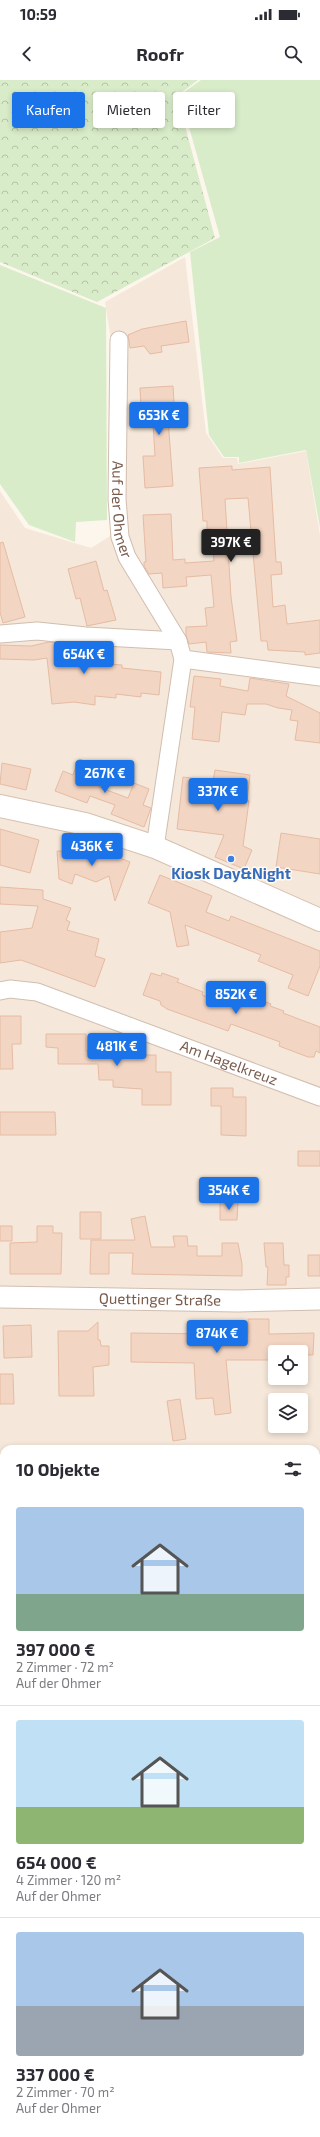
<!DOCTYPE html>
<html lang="de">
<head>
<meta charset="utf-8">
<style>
  :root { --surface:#fff; --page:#f2f2f3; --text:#2b2b33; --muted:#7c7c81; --line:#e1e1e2; --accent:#1a73e8 }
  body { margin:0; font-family:"Exo 2",sans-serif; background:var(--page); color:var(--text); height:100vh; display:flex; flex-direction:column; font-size:15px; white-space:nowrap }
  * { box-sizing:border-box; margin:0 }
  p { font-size:13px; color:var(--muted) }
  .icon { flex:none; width:22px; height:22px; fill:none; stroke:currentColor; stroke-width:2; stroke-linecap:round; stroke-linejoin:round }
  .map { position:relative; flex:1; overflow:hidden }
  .drawer { position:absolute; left:0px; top:1365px; width:320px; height:692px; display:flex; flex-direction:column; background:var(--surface); border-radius:12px 12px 0 0; box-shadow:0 2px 6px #0003 }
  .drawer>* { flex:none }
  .hud { position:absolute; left:12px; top:12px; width:296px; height:36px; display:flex; gap:8px }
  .fabs { position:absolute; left:268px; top:1265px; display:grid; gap:8px }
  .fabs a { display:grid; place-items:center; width:40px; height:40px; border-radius:4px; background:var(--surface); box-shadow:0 2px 6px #0003; font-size:20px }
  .price { position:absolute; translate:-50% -34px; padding:0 9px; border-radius:4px; background:var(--accent); color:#fff; font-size:13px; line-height:26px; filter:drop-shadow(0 1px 2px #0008) }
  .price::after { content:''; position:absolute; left:50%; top:24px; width:12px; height:9px; margin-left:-6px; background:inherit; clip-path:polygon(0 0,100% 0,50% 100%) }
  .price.selected { background:#222; color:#fff }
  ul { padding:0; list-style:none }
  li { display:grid; align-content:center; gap:8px; height:212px; padding:0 16px }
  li+li { border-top:1px solid var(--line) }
  li span { display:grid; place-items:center; height:124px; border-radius:4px; color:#555 }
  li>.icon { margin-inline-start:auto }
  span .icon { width:72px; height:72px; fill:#fffc; stroke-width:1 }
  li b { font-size:17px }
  h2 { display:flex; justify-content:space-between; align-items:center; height:48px; padding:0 16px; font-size:17px }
  .tag { padding:0 14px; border-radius:4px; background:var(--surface); box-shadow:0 2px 6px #0003; font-size:14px; line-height:36px }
  .tag.selected { background:var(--accent); color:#fff }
  .status { display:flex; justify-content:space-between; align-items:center; height:28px; padding:0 20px; background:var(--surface); direction:ltr }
  .status svg { height:11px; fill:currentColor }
  header { display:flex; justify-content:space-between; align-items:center; height:52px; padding:0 16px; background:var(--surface); font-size:18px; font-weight:700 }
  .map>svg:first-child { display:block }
  .residential { fill:#f5e8da; fill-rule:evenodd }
  .education { fill:#f3e8fa }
  .green { fill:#d8ecc9 }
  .forest { fill:url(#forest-crowns) }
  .building { fill:#f3d5c3; stroke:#e6bba3 }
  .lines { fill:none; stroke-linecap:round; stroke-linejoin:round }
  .minor-casing { stroke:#d1beb0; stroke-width:19 }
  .tertiary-casing { stroke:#d1beb0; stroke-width:23 }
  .secondary-casing { stroke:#d6c0b0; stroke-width:24 }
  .minor { stroke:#fff; stroke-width:17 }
  .tertiary { stroke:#fff; stroke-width:21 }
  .secondary { stroke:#fff; stroke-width:22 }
  .shop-dot { fill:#3f7fe0; stroke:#fffaf3; stroke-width:1.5 }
  .labels { text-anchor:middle; stroke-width:3; stroke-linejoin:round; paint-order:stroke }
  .street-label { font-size:15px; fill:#7a5c4d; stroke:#fffaf3 }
  .shop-label { font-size:15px; font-weight:bold; fill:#366cbe; stroke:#fffaf3 }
</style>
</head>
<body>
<div class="status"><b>10:59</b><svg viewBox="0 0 49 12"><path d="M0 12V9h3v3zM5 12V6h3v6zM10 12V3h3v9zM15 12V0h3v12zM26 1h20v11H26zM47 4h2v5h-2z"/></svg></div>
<header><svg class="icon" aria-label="back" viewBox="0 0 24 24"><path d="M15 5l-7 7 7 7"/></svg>Roofr<svg class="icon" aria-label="search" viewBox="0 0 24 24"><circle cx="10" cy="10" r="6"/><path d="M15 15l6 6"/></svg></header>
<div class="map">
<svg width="320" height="2057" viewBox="0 0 320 2057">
  <defs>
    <pattern id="forest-crowns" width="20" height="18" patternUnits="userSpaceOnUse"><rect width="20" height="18" fill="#d8ecc9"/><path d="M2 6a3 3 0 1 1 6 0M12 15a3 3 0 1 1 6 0" fill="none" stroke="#b4c2a5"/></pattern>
  </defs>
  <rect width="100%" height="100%" fill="#fdf6ec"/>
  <path class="residential" d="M185,177L206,353L223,378H237L238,384L306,371L320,455V1536H316V1369H4V1441H0V411L25,448L91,468L110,456L111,260L105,222ZM275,1272H301V1298H275ZM275,1320H301V1346H275Z"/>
  <path class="education" d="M320,1484V1536H316V1485Z"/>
  <path class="green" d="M201,0H320V448L306,370L239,383V377H224L209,355L190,172L220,157L180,15Z
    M0,185L106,228L107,440L76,442L75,462L29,445L0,404Z
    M183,2053H290L292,2057H164Z"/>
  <path class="forest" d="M0,0H198L177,16L215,158L97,222L0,182Z"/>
  <path class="building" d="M186,241L189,262L161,266L162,272L150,274L144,266L130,268L128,255L142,249Z
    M173,306L175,338L168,339L173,406L145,408L143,376H155L152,325L141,326L140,308Z
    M232,386V390L270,387L276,482H281L282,494L271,495L273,527L285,525L287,544L320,540V573L305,575V572L268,570L267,561H261L248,418L225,419L231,517L237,561L230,562L231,573L207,572L206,562L189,564L186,555V547L207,546L205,528L214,527L211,495L186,497L187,506L163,508L162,493L149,494L144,486V482H146L143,435L171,434L173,480L185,479V483L214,481L211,449H207V441H203L199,388Z
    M3,462L25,537L3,543L0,532V463Z
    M96,481L104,511L107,510L116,540L87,546L80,518L76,519L68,489Z
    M49,562L70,564L74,581L122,585V588L161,592L159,615L141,613V617L116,614V618L95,616V625L74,622L52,624L47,578L34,580L0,579V565L31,566Z
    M194,596L221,599L220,606L248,611L250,598L289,604L286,616L320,633V663L295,660L298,641L290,640L292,630L278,628L266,624H247L245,635L222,632L219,662L192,659L195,627H190Z
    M79,679L94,684L91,694L103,699L99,707L128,718L134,703L149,709L143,725L151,728L144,747L111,734L115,725L90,716L87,723L55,711L63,691L73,695Z
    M2,683L31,689L26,710L0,704Z
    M215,690L250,695L247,720L249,721L243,766L252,770L244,789L215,777L224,755L177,749L183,697L213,701Z
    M0,749L39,760L30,793L0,785Z
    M281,753L320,759V794L276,787Z
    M67,765L90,773L92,767L130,782L115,821L109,796L96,802L75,794L72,804L59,799L57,771H64Z
    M160,795L212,816L206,832L229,841L231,836L320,871V886L308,916L288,908L293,895L258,881L261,875L185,845L189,865L177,867L170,832L148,823Z
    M0,807L43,810V819L71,828L66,840L70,842L67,850L99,859L95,876L105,879L95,907L21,880L0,883V852L32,848L38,826L0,824Z
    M151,893L161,896L162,893L179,899L177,902L203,912L202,915L237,928L242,915L257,921L258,919L271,924L270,926L284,931L283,933L320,947V973L316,971L314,977H308L279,966L280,962L231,944L228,951L167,929L161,925L160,921L143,915Z
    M0,936H21V964H12L13,989H0Z
    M46,954H86V971L129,970V975H156V992H171V1025H142V1009L113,1007V1000H99L98,984H58V968L46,967Z
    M211,1008H233V1017H246V1056L221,1055V1026H211Z
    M0,1032H55L56,1055H0Z
    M298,1071H320V1086H298Z
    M220,1122H238L237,1140H220Z
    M80,1132H101V1159H80Z
    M145,1136L151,1167H175L173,1156H187L188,1166H197V1176H222V1163H238L242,1184V1196L132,1194L133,1173H109V1194H90L91,1160H135L131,1139Z
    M0,1146H12V1161H0Z
    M37,1146H53V1153H62L61,1194H10V1163L37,1162Z
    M264,1163H283L284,1185H289V1197H286V1205H267L268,1187H266Z
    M308,1175H320V1196H308Z
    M248,1239H269V1254L314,1253L313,1275H301V1272H275V1280H226L231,1333L215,1335L213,1318L196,1319L194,1283L131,1282V1253L210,1254V1243L223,1244L222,1254H248Z
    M98,1242V1260H100L101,1266H109V1285L93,1287L94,1316H59L58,1251H88Z
    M31,1245L32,1277L4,1278L3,1246Z
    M0,1294H13L14,1324H0Z
    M180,1319L186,1359L173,1361L167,1321Z"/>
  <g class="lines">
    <g class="minor-casing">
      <g id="minor">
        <path id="s1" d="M119,260L117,419L120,457L127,477L178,561L183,579L155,767"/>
        <path d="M0,554L37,551L86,556L178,561"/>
        <path d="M183,579L320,597"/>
        <path id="s2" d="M0,911L10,909L37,912L320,1017"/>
      </g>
    </g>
    <g class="tertiary-casing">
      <g id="tertiary">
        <path id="s3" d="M0,1217L238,1221L320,1219"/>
      </g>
    </g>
    <g class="secondary-casing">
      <path id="secondary" d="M0,726L85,744L155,767L320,840"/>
    </g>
    <use href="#minor" class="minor"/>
    <use href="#tertiary" class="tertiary"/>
    <use href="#secondary" class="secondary"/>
  </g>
  <circle class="shop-dot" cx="231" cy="779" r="4"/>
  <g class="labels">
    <g class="street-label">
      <text dy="5" stroke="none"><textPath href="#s1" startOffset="170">Auf der Ohmer</textPath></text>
      <text dy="5" stroke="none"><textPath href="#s2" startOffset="242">Am Hagelkreuz</textPath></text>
      <text dy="5" stroke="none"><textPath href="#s3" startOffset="160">Quettinger Straße</textPath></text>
    </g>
    <g class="shop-label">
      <text x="231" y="799">Kiosk Day&amp;Night</text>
    </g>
  </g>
</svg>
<div class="fabs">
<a><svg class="icon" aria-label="locate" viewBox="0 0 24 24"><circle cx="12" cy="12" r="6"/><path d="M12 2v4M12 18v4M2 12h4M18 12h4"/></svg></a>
<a><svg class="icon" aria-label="layers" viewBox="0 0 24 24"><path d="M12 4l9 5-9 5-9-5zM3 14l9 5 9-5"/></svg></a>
</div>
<b class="price" style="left:159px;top:356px">653K €</b>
<b class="price selected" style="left:231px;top:483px">397K €</b>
<b class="price" style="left:84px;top:595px">654K €</b>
<b class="price" style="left:105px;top:714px">267K €</b>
<b class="price" style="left:218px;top:732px">337K €</b>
<b class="price" style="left:92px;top:787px">436K €</b>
<b class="price" style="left:236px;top:935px">852K €</b>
<b class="price" style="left:117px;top:987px">481K €</b>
<b class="price" style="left:229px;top:1131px">354K €</b>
<b class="price" style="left:217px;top:1274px">874K €</b>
<div class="hud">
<a class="tag selected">Kaufen</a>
<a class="tag">Mieten</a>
<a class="tag">Filter</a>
</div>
<section class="drawer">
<h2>10 Objekte<svg class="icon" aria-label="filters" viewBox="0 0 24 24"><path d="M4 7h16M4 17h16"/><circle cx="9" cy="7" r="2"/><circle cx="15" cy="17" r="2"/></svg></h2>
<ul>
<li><span style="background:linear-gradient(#a9c7e8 70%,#7fa58c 0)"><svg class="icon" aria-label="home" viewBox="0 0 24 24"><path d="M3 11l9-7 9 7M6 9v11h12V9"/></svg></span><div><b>397 000 €</b><p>2 Zimmer · 72 m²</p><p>Auf der Ohmer</p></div></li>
<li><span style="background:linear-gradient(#bfe0f5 70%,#8fb573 0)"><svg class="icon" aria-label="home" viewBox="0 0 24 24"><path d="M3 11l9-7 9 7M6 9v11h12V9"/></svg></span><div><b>654 000 €</b><p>4 Zimmer · 120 m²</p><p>Auf der Ohmer</p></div></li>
<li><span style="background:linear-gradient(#a9c7e8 60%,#9aa5b1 0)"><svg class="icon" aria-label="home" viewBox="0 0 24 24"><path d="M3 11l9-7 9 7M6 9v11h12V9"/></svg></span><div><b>337 000 €</b><p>2 Zimmer · 70 m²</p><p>Auf der Ohmer</p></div></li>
</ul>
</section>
</div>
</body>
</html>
